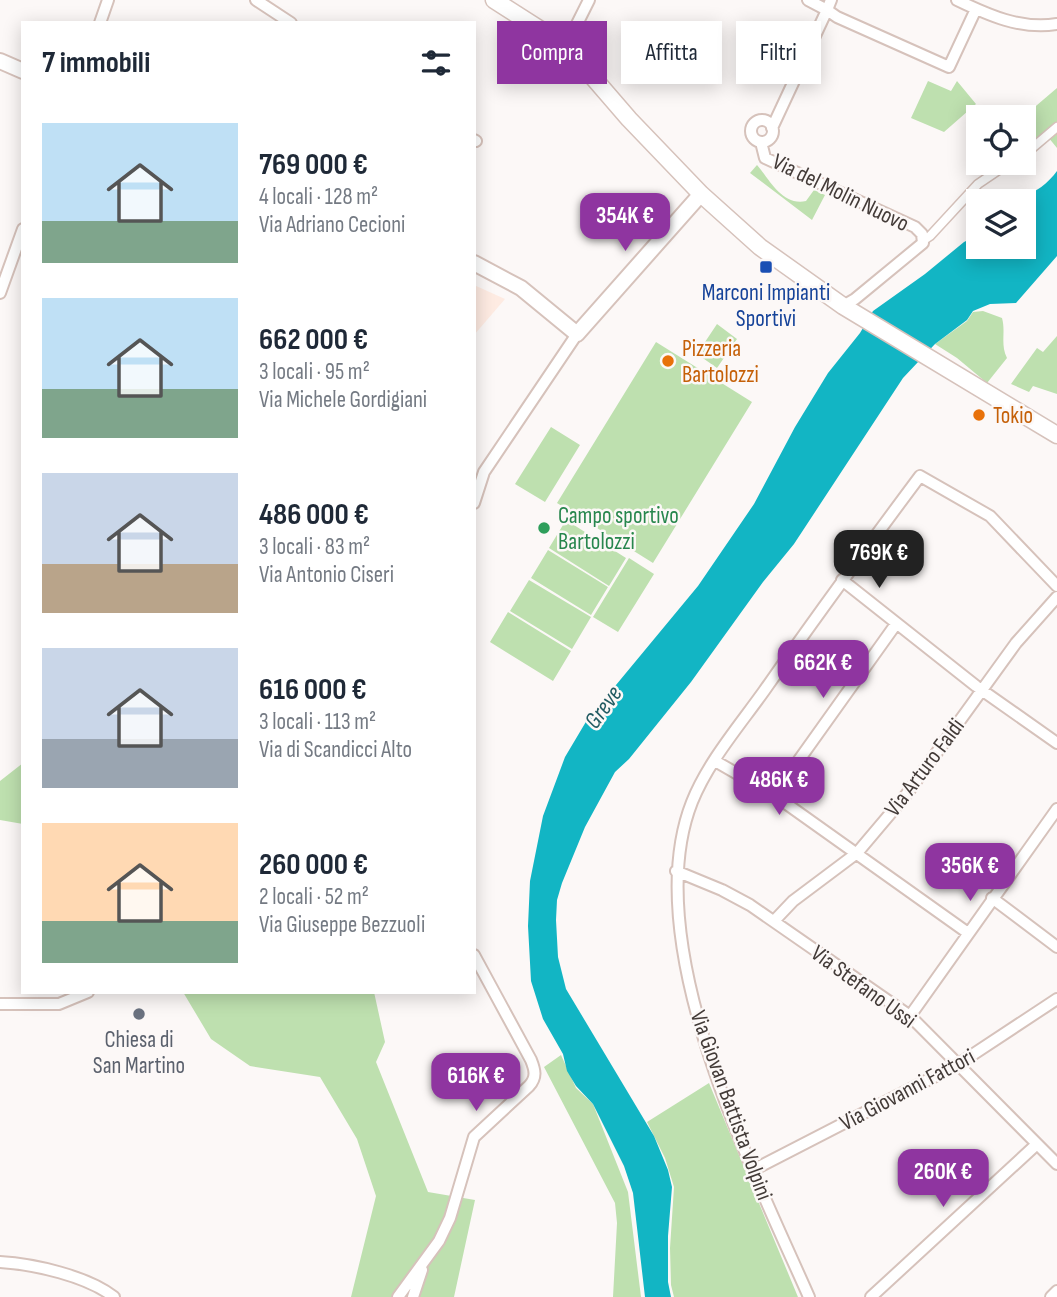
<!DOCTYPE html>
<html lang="it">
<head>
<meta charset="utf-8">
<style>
  :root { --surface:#fff; --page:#f2f2f3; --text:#1f2937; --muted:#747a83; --accent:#8f35a0 }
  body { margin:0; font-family:"Sofia Sans Condensed",sans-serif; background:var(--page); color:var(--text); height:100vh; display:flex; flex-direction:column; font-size:26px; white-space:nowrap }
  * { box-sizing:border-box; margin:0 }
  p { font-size:23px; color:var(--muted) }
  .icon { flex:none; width:38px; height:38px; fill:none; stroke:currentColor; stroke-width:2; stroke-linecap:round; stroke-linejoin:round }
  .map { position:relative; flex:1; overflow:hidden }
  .details { position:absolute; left:21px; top:21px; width:455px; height:973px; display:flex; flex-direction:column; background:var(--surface); border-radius:0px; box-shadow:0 4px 18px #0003 }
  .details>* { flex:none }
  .banner { position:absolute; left:497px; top:21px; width:455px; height:63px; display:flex; gap:14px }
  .buttons { position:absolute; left:966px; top:105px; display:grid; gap:14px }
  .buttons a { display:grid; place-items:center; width:70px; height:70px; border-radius:0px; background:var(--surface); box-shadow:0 4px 18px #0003; font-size:35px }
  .price { position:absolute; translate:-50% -60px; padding:0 16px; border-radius:14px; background:var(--accent); color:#fff; font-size:23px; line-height:46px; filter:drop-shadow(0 2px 4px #0008) }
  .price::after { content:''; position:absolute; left:50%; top:42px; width:21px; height:16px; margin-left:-10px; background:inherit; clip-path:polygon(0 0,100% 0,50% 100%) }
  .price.current { background:#222; color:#fff }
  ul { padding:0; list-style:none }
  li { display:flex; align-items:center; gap:21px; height:175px; padding:0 21px }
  li span { display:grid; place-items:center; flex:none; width:196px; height:140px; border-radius:0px; color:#555 }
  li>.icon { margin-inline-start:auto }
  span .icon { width:84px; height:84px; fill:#fffc; stroke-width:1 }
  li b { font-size:30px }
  h2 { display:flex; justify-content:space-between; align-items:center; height:84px; padding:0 21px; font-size:30px }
  .pill { padding:0 24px; border-radius:0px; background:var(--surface); box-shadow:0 4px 18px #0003; font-size:24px; line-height:63px }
  .pill.current { background:var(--accent); color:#fff }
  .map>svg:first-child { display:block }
  .education { fill:#feebe2 }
  .green { fill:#bee0af }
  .water { fill:#12b5c4 }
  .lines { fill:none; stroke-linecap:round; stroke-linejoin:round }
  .pedestrian-casing { stroke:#d6c2bb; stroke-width:11 }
  .minor-casing { stroke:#d6c2bb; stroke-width:14 }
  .tertiary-casing { stroke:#d6c2bb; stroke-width:18 }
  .secondary-casing { stroke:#d6c2bb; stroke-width:19 }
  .pedestrian { stroke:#fff; stroke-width:8 }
  .minor { stroke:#fff; stroke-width:10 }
  .tertiary { stroke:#fff; stroke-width:14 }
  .secondary { stroke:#fff; stroke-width:16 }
  .transit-dot { fill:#1a4fb4; stroke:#fcf8f7; stroke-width:2.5 }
  .food-dot { fill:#e8710a; stroke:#fcf8f7; stroke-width:2.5 }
  .leisure-dot { fill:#2e9e5b; stroke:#fcf8f7; stroke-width:2.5 }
  .worship-dot { fill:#6b7280; stroke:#fcf8f7; stroke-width:2.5 }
  .labels { text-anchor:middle; stroke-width:5; stroke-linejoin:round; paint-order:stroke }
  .street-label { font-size:23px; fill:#433b38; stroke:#fcf8f7 }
  .transit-label { font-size:23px; fill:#164399; stroke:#fcf8f7 }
  .food-label { font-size:23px; fill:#c56008; stroke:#fcf8f7; text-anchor:start }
  .leisure-label { font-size:23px; fill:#27864d; stroke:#fcf8f7; text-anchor:start }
  .worship-label { font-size:23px; fill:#5b616d; stroke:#fcf8f7 }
  .water-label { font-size:24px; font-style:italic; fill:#235c63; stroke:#fcf8f7 }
</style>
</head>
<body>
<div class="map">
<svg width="1057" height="1297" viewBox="0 0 1057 1297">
  <rect width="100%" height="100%" fill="#fcf8f7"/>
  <path class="education" d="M474,285L505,299L474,335Z"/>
  <path class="green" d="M928,81L951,91L957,81L976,104L944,132L911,118Z
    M1057,88V148L1048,137L1024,150L1023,117Z
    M757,165C770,180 782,206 806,201L814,190L825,195L812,220L750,173Z
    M983,311L1002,318C1006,332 1000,344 1007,358L987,383L957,358L935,344L967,321L973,312Z
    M717,324L737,339L717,368L697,354Z
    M1057,336V394L1033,386L1029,392L1011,384L1037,348L1043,352Z
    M656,342L752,402L653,563L557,503Z
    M551,427L580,445L545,502L515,484Z
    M566,520L626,558L609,586L549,548Z
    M548,550L608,587L591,615L531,578Z
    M629,558L654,574L618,632L593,617Z
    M529,580L591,617L572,649L510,611Z
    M508,612L571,651L553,681L490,642Z
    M23,763V824L0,820V781Z
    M183,992H374L385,1042L376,1062L428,1192L475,1200L454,1297H351L376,1196L357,1139L320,1077L250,1066L211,1039Z
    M561,1055L576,1088L593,1104L628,1192L641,1297H613L617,1223L615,1203L544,1067Z
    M709,1083L798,1297H674L671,1285L670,1248L674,1187L665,1158L647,1122Z"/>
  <path class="water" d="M1057,171V256L1016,303L990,304L973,311L967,320L935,344L903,378L794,544L763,582L691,682L629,759L615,772L585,827L562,883L557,900L556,920L558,957L566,989L654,1136L668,1170L672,1187L668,1236V1282L671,1297H645L633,1193L624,1166L593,1104L576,1086L567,1071L563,1054L543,1019L531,981L528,926L530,881L543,816L565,757L587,720L698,586L754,504L795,427L828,373L860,333L873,311L925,274L964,242L978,235V247H1024V201H1017L1021,196C1036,193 1048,183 1057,171Z"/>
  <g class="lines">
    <g class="pedestrian-casing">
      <path id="pedestrian" d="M1024,155L1057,127
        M924,240L930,236L978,184L1009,163"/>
    </g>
    <g class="minor-casing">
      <path id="minor" d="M256,0L291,23
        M808,0L827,10L831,0
        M957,0C988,15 1021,30 1057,24
        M100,23L108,0
        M566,46L589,0
        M751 131a11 11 0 1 1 22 0a11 11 0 1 1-22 0Z
        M772,128L827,10L837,17L949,67L976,9
        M474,140L476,141
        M761,142L765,158L915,227L922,234L923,243L855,299L843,306
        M0,293L23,229
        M474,503L484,472L577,334
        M842,580L976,686L1057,743
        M715,761L774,795L968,933
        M774,795L896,624
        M676,871L722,890L750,905L910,1016L1057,1164
        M992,898L1057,947
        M774,921L793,901L857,853L906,795L1016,643L1057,597
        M0,1004H59L88,992
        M910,1016L1057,809
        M753,1170L957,1065L1057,999
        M0,1262C34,1264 87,1276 114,1297
        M398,1297L439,1241L450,1218L474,1137L529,1086C537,1077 535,1070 531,1060L474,955
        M413,1297L422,1270
        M809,1297C752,1168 637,941 692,802C708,762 739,726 764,691C815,618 867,547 920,476L990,516L1057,586
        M871,1297L1037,1144
        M1051,1297L1057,1291"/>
    </g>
    <g class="tertiary-casing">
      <path id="tertiary" d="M0,61L23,71
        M474,263L521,288L577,334L701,194"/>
    </g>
    <g class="secondary-casing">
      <path id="secondary" d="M494,0L566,46L629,119L701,194L760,247L843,306L1057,435"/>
    </g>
    <use href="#pedestrian" class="pedestrian"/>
    <use href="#minor" class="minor"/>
    <use href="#tertiary" class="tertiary"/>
    <use href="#secondary" class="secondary"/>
  </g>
  <rect class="transit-dot" x="759" y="260" width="14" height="14" rx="3.5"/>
  <g class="food-dot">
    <circle cx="668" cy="361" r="7"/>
    <circle cx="979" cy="415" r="7"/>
  </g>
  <circle class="leisure-dot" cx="544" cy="528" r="7"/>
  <circle class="worship-dot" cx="139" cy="1014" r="7"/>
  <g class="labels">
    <g class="street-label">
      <text transform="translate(841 192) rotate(26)" y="8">Via del Molin Nuovo</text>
      <text transform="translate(924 767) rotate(-53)" y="8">Via Arturo Faldi</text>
      <text transform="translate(864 986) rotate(36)" y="8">Via Stefano Ussi</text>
      <text transform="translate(907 1089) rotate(-28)" y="8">Via Giovanni Fattori</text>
      <text transform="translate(732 1105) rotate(70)" y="8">Via Giovan Battista Volpini</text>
    </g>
    <g class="transit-label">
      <text x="766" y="300">Marconi Impianti<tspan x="766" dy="26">Sportivi</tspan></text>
    </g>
    <g class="food-label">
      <text x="682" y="356">Pizzeria<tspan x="682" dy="26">Bartolozzi</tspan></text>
      <text x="993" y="423">Tokio</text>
    </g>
    <g class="leisure-label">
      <text x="558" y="523">Campo sportivo<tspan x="558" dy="26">Bartolozzi</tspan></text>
    </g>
    <g class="worship-label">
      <text x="139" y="1047">Chiesa di<tspan x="139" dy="26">San Martino</tspan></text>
    </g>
    <g class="water-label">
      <text transform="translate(603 707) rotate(-54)" y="8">Greve</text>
    </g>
  </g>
</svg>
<div class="buttons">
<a><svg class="icon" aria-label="locate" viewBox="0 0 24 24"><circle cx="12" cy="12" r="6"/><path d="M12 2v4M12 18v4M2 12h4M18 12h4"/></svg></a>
<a><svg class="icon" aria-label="layers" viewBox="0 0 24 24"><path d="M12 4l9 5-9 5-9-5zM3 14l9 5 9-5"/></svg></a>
</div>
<b class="price" style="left:625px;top:253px">354K €</b>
<b class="price current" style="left:879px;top:590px">769K €</b>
<b class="price" style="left:823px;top:700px">662K €</b>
<b class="price" style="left:779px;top:817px">486K €</b>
<b class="price" style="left:970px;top:903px">356K €</b>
<b class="price" style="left:476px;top:1113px">616K €</b>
<b class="price" style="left:943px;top:1209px">260K €</b>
<div class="banner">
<a class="pill current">Compra</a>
<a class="pill">Affitta</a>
<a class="pill">Filtri</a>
</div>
<section class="details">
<h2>7 immobili<svg class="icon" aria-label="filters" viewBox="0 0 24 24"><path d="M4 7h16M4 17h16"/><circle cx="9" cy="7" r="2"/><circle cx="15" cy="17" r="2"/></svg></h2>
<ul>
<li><span style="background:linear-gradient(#bfe0f5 70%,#7fa58c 0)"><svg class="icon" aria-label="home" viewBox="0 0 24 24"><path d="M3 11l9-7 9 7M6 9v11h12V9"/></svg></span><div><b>769 000 €</b><p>4 locali · 128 m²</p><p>Via Adriano Cecioni</p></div></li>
<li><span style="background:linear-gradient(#bfe0f5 65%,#7fa58c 0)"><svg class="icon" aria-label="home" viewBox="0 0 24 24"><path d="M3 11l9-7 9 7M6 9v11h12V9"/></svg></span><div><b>662 000 €</b><p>3 locali · 95 m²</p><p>Via Michele Gordigiani</p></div></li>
<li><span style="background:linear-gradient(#c9d6e8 65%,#b9a48a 0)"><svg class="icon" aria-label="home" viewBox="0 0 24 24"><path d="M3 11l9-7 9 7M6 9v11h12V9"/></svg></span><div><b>486 000 €</b><p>3 locali · 83 m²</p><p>Via Antonio Ciseri</p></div></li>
<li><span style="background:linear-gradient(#c9d6e8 65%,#9aa5b1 0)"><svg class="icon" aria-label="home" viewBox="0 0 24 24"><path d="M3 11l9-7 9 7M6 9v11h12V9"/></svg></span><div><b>616 000 €</b><p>3 locali · 113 m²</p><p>Via di Scandicci Alto</p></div></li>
<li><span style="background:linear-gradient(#ffd9b3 70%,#7fa58c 0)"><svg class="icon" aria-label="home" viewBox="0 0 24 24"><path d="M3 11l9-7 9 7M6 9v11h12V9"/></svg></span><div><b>260 000 €</b><p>2 locali · 52 m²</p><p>Via Giuseppe Bezzuoli</p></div></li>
</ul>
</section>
</div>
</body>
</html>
